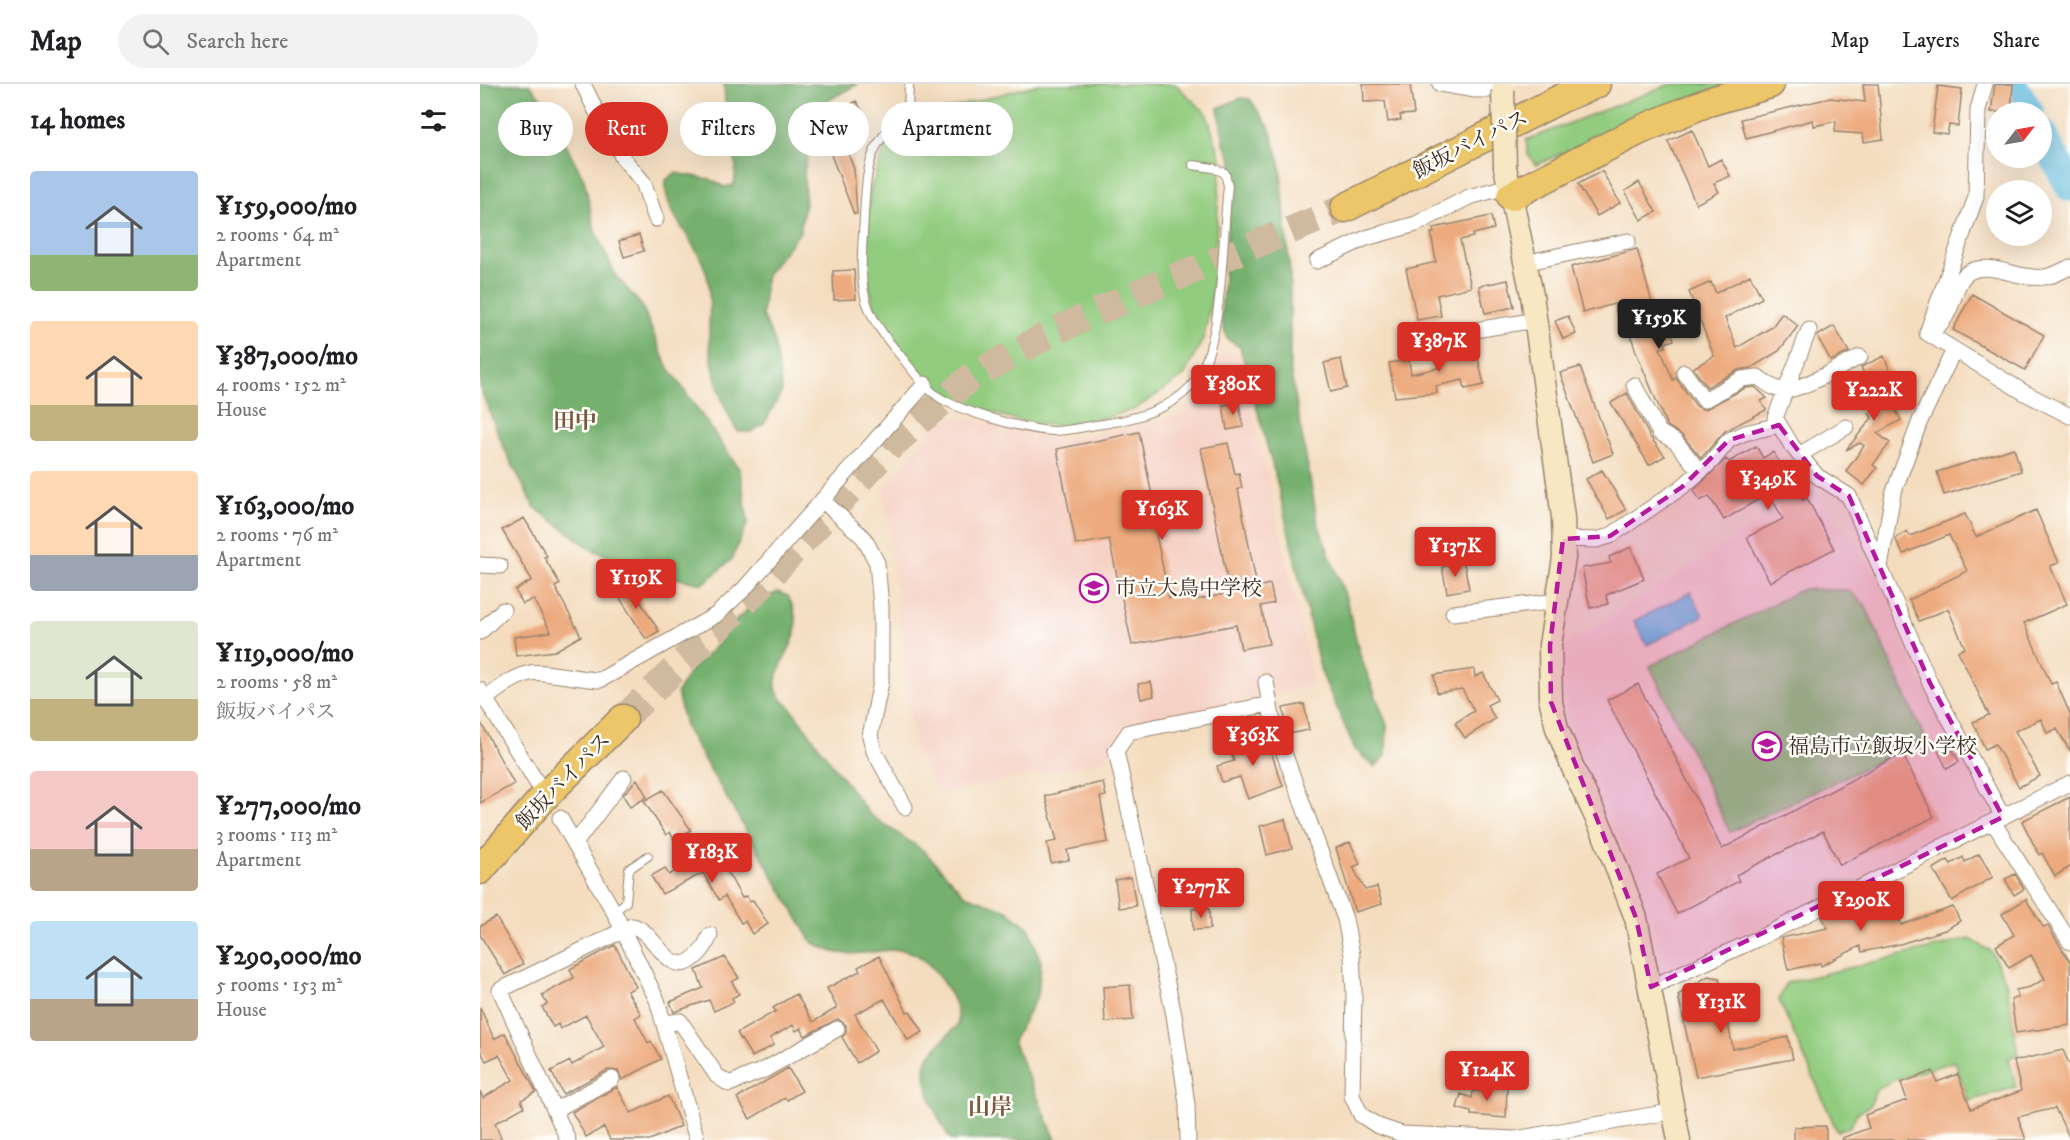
<!DOCTYPE html>
<html lang="en">
<head>
<meta charset="utf-8">
<style>
  :root { --surface:#fff; --page:#f2f2f2; --text:#202124; --muted:#757577; --line:#e0e0e0; --accent:#d93025 }
  body { margin:0; font-family:"IM FELL DW Pica","Noto Serif JP",serif; background:var(--page); color:var(--text); height:100vh; display:flex; flex-direction:column; font-size:22px; white-space:nowrap }
  * { box-sizing:border-box; margin:0 }
  p { font-size:20px; color:var(--muted) }
  .icon { flex:none; width:33px; height:33px; fill:none; stroke:currentColor; stroke-width:2; stroke-linecap:round; stroke-linejoin:round }
  .map { position:relative; flex:1; overflow:hidden }
  .drawer { display:flex; flex-direction:column; background:var(--surface); width:480px }
  .drawer>* { flex:none }
  .banner { position:absolute; left:18px; top:18px; width:570px; height:54px; display:flex; gap:12px }
  .needle { width:39px; rotate:59deg }
  .buttons { position:absolute; left:1506px; top:18px; display:grid; gap:12px }
  .buttons a { display:grid; place-items:center; width:66px; height:66px; border-radius:50%; background:var(--surface); box-shadow:0 6px 24px #0002; font-size:30px }
  .price { position:absolute; translate:-50% -51px; padding:0 14px; border-radius:6px; background:var(--accent); color:#fff; font-size:20px; line-height:39px; filter:drop-shadow(0 2px 3px #0008) }
  .price::after { content:''; position:absolute; left:50%; top:36px; width:18px; height:14px; margin-left:-9px; background:inherit; clip-path:polygon(0 0,100% 0,50% 100%) }
  .price.selected { background:#222; color:#fff }
  ul { padding:0; list-style:none }
  li { display:flex; align-items:center; gap:18px; height:150px; padding:0 30px }
  li span { display:grid; place-items:center; flex:none; width:168px; height:120px; border-radius:6px; color:#555 }
  li>.icon { margin-inline-start:auto }
  span .icon { width:72px; height:72px; fill:#fffc; stroke-width:1 }
  li b { font-size:26px }
  h2 { display:flex; justify-content:space-between; align-items:center; height:72px; padding:0 30px; font-size:26px }
  .tag { padding:0 21px; border-radius:27px; background:var(--surface); box-shadow:0 6px 24px #0002; font-size:21px; line-height:54px }
  .tag.selected { background:var(--accent); color:#fff }
  header { display:flex; align-items:center; gap:36px; box-sizing:border-box; height:84px; padding:0 30px; background:var(--surface); border-bottom:2px solid var(--line) }
  header strong { font-size:28px }
  nav { display:flex; gap:33px; margin-inline-start:auto; font-size:21px }
  .search { width:420px; height:54px; background:var(--page); display:flex; align-items:center; gap:15px; box-sizing:border-box; padding:0 21px; border-radius:33px; color:var(--muted); font-size:22px }
  main { display:flex; flex:1; min-height:0 }
  .map>svg:first-child { display:block }
  .built { fill:#f6d1c5 }
  .green { fill:#92cc7f; stroke:#667b4e; stroke-width:1.5 }
  .forest { fill:#75b06e; stroke:#586d46; stroke-width:1.5 }
  .water { fill:#60bcde; stroke:#4e737e; stroke-width:1.5 }
  .lines { fill:none; stroke-linecap:round; stroke-linejoin:round }
  .river { stroke:#60bcde; stroke-width:30 }
  .building { fill:#edaa7e }
  .highway-tunnel { stroke:#cfb99f; stroke-width:28; stroke-dasharray:28 14; stroke-linecap:butt }
  .lane-casing { stroke:#98846e; stroke-width:10 }
  .street-casing { stroke:#98846e; stroke-width:17 }
  .secondary-casing { stroke:#98846e; stroke-width:25 }
  .highway-casing { stroke:#98846e; stroke-width:31 }
  .lane { stroke:#fff; stroke-width:8 }
  .street { stroke:#fff; stroke-width:15 }
  .secondary { stroke:#f7e8c3; stroke-width:22 }
  .highway { stroke:#ecc669; stroke-width:28 }
  .secondary-bridge-casing { stroke:#98846e; stroke-width:25; stroke-linecap:butt }
  .secondary-bridge { stroke:#f7e8c3; stroke-width:22 }
  .marked { fill:#b5179e; fill-opacity:0.2; stroke:#b5179e; stroke-width:4.5; stroke-dasharray:12 8; stroke-linejoin:round }
  .labels { text-anchor:middle; stroke-width:5; stroke-linejoin:round; paint-order:stroke }
  .street-label { font-size:21px; fill:#3b2a1e; stroke:#fdfcf7 }
  .poi-label { font-size:21px; fill:#3b2a1e; stroke:#fdfcf7; text-anchor:start }
  .neighbourhood-label { font-size:22px; font-weight:bold; fill:#795740; stroke:#fdfcf7 }
</style>
</head>
<body>
<header>
<strong>Map</strong>
<div class="search"><svg class="icon" aria-label="search" viewBox="0 0 24 24"><circle cx="10" cy="10" r="6"/><path d="M15 15l6 6"/></svg>Search here</div>
<nav><a>Map</a><a>Layers</a><a>Share</a></nav>
</header>
<main>
<section class="drawer">
<h2>14 homes<svg class="icon" aria-label="filters" viewBox="0 0 24 24"><path d="M4 7h16M4 17h16"/><circle cx="9" cy="7" r="2"/><circle cx="15" cy="17" r="2"/></svg></h2>
<ul>
<li><span style="background:linear-gradient(#a9c7e8 70%,#8fb573 0)"><svg class="icon" aria-label="home" viewBox="0 0 24 24"><path d="M3 11l9-7 9 7M6 9v11h12V9"/></svg></span><div><b>¥159,000/mo</b><p>2 rooms · 64 m²</p><p>Apartment</p></div></li>
<li><span style="background:linear-gradient(#ffd9b3 70%,#c2b280 0)"><svg class="icon" aria-label="home" viewBox="0 0 24 24"><path d="M3 11l9-7 9 7M6 9v11h12V9"/></svg></span><div><b>¥387,000/mo</b><p>4 rooms · 152 m²</p><p>House</p></div></li>
<li><span style="background:linear-gradient(#ffd9b3 70%,#9aa5b1 0)"><svg class="icon" aria-label="home" viewBox="0 0 24 24"><path d="M3 11l9-7 9 7M6 9v11h12V9"/></svg></span><div><b>¥163,000/mo</b><p>2 rooms · 76 m²</p><p>Apartment</p></div></li>
<li><span style="background:linear-gradient(#dfe7d0 65%,#c2b280 0)"><svg class="icon" aria-label="home" viewBox="0 0 24 24"><path d="M3 11l9-7 9 7M6 9v11h12V9"/></svg></span><div><b>¥119,000/mo</b><p>2 rooms · 58 m²</p><p>飯坂バイパス</p></div></li>
<li><span style="background:linear-gradient(#f6c9c9 65%,#b9a48a 0)"><svg class="icon" aria-label="home" viewBox="0 0 24 24"><path d="M3 11l9-7 9 7M6 9v11h12V9"/></svg></span><div><b>¥277,000/mo</b><p>3 rooms · 113 m²</p><p>Apartment</p></div></li>
<li><span style="background:linear-gradient(#bfe0f5 65%,#b9a48a 0)"><svg class="icon" aria-label="home" viewBox="0 0 24 24"><path d="M3 11l9-7 9 7M6 9v11h12V9"/></svg></span><div><b>¥290,000/mo</b><p>5 rooms · 153 m²</p><p>House</p></div></li>
</ul>
</section>
<div class="map">
<svg width="1590" height="1056" viewBox="0 0 1590 1056">
  <rect width="100%" height="100%" fill="#fdfcf7"/>
  <filter id="ink" filterUnits="userSpaceOnUse"><feTurbulence type="fractalNoise" baseFrequency=".0167" numOctaves="2"/><feDisplacementMap in="SourceGraphic" scale="12" xChannelSelector="R" yChannelSelector="G"/><feConvolveMatrix kernelMatrix="1 2 1 2 8 2 1 2 1" color-interpolation-filters="sRGB"/></filter>
  <filter id="wash" filterUnits="userSpaceOnUse"><feTurbulence type="fractalNoise" baseFrequency=".008" numOctaves="4" result="noise"/><feDisplacementMap in="SourceGraphic" scale="24" xChannelSelector="R" yChannelSelector="G"/><feGaussianBlur stdDeviation="1.35" result="paint"/><feColorMatrix in="noise" values="0 0 0 0 0 0 0 0 0 0 0 0 0 0 0 0 0 1.4 0 .05"/><feComposite in="paint" operator="in"/></filter>
  <g filter="url(#wash)">
    <rect width="100%" height="100%" fill="#f4ddbf"/>
    <path class="built" d="M743,269H760L834,601L645,641L626,676L463,709L455,703L435,665L404,406L456,340L469,334L482,333L551,351L584,354L641,345L699,331L723,312Z
      M1333,404L1401,497L1423,558L1450,617L1511,727L1198,884L1185,875L1155,787L1090,640L1080,581L1086,561Z"/>
    <path class="green" d="M558,0H695L726,29L741,74L732,215L723,255L704,292L655,325L626,334L580,342L547,339L493,323L450,300L409,249L393,219L387,190L389,110L406,59L443,32Z
      M1191,0H1255L1201,17L1056,81L1048,71L1046,56Z
      M1323,505L1368,506L1385,521L1445,655L1250,748L1170,582Z
      M1490,855L1511,867L1526,898L1538,971L1529,974L1536,1003L1489,1017L1475,977L1414,996L1396,1006L1390,1022L1377,1029L1370,1043L1357,1047L1299,916L1306,899Z"/>
    <path class="forest" d="M0,0H49L60,13L104,95L115,147L136,192L162,222L186,280L260,386L268,438L252,475L223,500L168,488L111,465L54,423L23,362L0,304Z
      M244,0H378L349,16L335,40L324,87L325,119L320,148L286,191L282,231L294,256L302,307L284,340L271,348H258C243,325 234,293 230,265C227,243 232,218 228,196C222,160 182,132 186,96L195,89L230,95L244,103L254,101L256,82L247,52Z
      M761,14L770,15L789,43L800,78L810,189V284L838,440L866,514L880,571L907,641L906,672L895,683L875,665L841,588L796,394L760,263L747,255L741,235L752,76L744,59L738,24Z
      M298,508L308,512C328,552 305,562 296,596C294,608 302,617 310,623L389,730L444,767L485,811L527,826L549,844L561,878L558,911L533,957L576,1056H471C459,1037 439,999 447,976C451,967 471,949 478,940C478,922 472,912 462,897C428,845 405,875 358,869C350,868 340,862 332,858L206,645L197,609L212,584L234,564L243,549L274,519Z"/>
    <path class="water" d="M1211,508L1223,532L1167,561L1154,537Z"/>
    <g class="lines">
      <path class="river" d="M1532,0L1549,28
        M1562,50L1590,103"/>
    </g>
    <g id="blocks">
      <path class="building" d="M883,0H930L934,30L920,31L921,36L908,38L905,17L884,18Z
        M1383,0H1398L1403,55L1384,58L1383,50L1355,48L1356,37L1334,42L1333,36L1266,54L1261,35L1350,14L1385,18Z
        M1515,0H1533L1531,28H1511Z
        M1458,2L1482,5L1478,42L1469,41L1467,50L1452,48Z
        M376,17L387,34L361,51L374,85L377,130H374L346,58L359,49L350,35Z
        M1212,46L1228,82L1241,75L1250,92L1234,99L1239,108L1216,120L1188,57Z
        M1122,87L1140,119L1117,132L1098,100Z
        M1159,98L1176,128L1161,136L1145,107Z
        M1011,132L1014,145L993,150V153L980,156L991,203L957,211L961,232L937,236L926,185L956,178L951,149H954L953,144Z
        M159,151L164,167L144,173L139,157Z
        M1157,165L1178,240L1188,237L1194,256L1185,259L1186,263L1180,264L1193,296L1196,294L1216,322L1224,326L1265,304L1275,303L1287,314L1281,317L1286,326L1245,347L1221,374L1203,352L1187,342L1156,268L1145,232L1138,234L1134,220L1103,229L1091,183Z
        M374,186L376,215L354,216L353,187Z
        M1270,191L1282,214L1245,234L1257,264L1292,243L1302,229L1318,242L1299,267L1271,284L1258,286L1227,303L1213,284L1234,272L1209,208L1231,198L1236,209Z
        M1028,196L1034,223L1005,229L999,202Z
        M1492,210L1564,251L1545,286L1473,246Z
        M1088,232L1096,250L1083,255L1075,237Z
        M1354,242L1369,268L1351,277L1337,252Z
        M994,256L1004,301L985,305L983,296L956,302L957,309L915,313L909,279L929,276L931,290L958,284L957,275L978,271L975,259Z
        M1404,272L1415,299L1403,304L1421,336L1397,349L1410,359L1393,381L1397,384L1384,401L1366,387L1384,362L1380,359L1366,366L1392,334L1389,329L1399,323L1381,283Z
        M861,275L867,304L851,308L844,279Z
        M1100,283L1133,370L1113,378L1080,289Z
        M1147,309L1170,353L1185,372L1169,381L1131,319Z
        M759,319L763,343L747,346L743,321Z
        M659,348L679,445H675L689,514L714,509L715,516L750,509L721,364L748,359L755,390L759,389L762,404L758,405L777,503L790,500L794,519L781,522L789,560L761,565L756,541L652,561L629,455L596,461L577,365Z
        M1276,362L1283,374L1293,368L1323,416L1327,414L1354,465L1290,498L1267,453L1303,435L1289,409L1244,436L1229,412L1220,417L1214,406L1246,375L1249,378Z
        M1534,364L1541,387L1464,411L1457,388Z
        M1122,386L1146,426L1129,435L1106,395Z
        M1556,426L1579,479L1570,482L1587,520L1544,539L1571,600L1576,598L1590,630V667L1577,645L1567,649L1561,635L1535,647L1560,692L1539,703L1515,660L1505,665L1493,638L1509,631L1478,567L1485,564L1468,525L1439,537L1429,516L1487,487L1469,451L1423,470L1415,454L1427,447L1430,452L1485,430L1496,453Z
        M44,434L67,472L64,473L80,500L75,503L101,552L75,567L36,572L34,553L71,548L53,515L43,520L35,506L52,496L22,446Z
        M1151,463L1164,495L1126,511L1128,520L1110,524L1102,484L1131,479L1129,473Z
        M984,479L989,505L967,509L962,483Z
        M140,494L158,518L160,517L179,547L166,555L131,500Z
        M994,585L995,593L1003,589L1017,616L1007,621L1015,635L985,654L975,639L994,627L982,605L957,609L954,591Z
        M671,598L674,612L661,615L658,600Z
        M1158,600L1242,765L1422,669L1454,733L1360,781L1343,747L1256,791L1259,797L1197,830L1177,790L1209,774L1127,616Z
        M824,620L829,646L808,650L803,624Z
        M0,637L34,700L0,719Z
        M784,648L803,702L768,715L760,693L742,698L737,682L754,677L750,666L760,663L758,657Z
        M1467,655L1479,678L1467,685L1455,661Z
        M157,695L167,713L150,723L143,711Z
        M623,698L626,712L620,713L628,758L587,766L589,776L571,779L567,759L577,757L565,712Z
        M183,706L211,746L194,756L190,748L186,751L164,717Z
        M1590,713V783L1575,792L1562,769L1559,771L1542,737Z
        M805,735L812,764L787,771L780,742Z
        M218,752L238,786L244,782L262,814L266,812L270,818L273,816L288,840L272,850L265,837L261,839L245,812L239,816L223,789L182,810L171,792L185,784L189,791L215,775L205,759Z
        M870,758L880,780L873,783L885,806L897,803L902,820L875,828L856,764Z
        M1499,770L1513,793L1472,817L1453,785L1468,776L1471,780L1483,773L1485,778Z
        M1535,790L1544,805L1534,811L1525,795Z
        M651,793L656,822L639,824L635,796Z
        M1410,806L1421,841L1473,823L1480,837L1465,846L1420,860L1382,868L1380,862L1341,882L1340,879L1308,886L1301,854L1348,844L1342,833Z
        M1546,815L1563,843L1568,842L1590,878V941L1536,949L1531,915L1538,914L1536,906L1550,903L1565,895L1551,871L1529,884L1516,862L1534,851L1522,830Z
        M712,825H729L730,845L713,846Z
        M16,833L43,880L25,891L0,851V842Z
        M135,861L156,903L147,907L161,930L155,934L168,959L171,957L181,975L142,996L138,987L128,986L83,1010L71,987L90,977L92,981L124,963L106,931L80,945L78,940L73,943L62,923L67,920L62,911L94,894L90,885Z
        M399,872L427,928L430,927L443,948L428,956L404,915L375,930L396,967L377,979L362,953L366,949V941L358,935L325,952L321,944L316,947L313,941L290,954L294,961L272,973L257,949L296,927L293,924L316,910L333,938L357,924L347,904L380,887L378,883Z
        M245,873L259,894L252,898L259,910L252,914L254,918L234,927L229,916L194,928L190,918L223,904L216,886Z
        M1228,892L1239,894L1253,965L1308,953L1313,975L1216,993L1198,911Z
        M650,901L653,936L625,938L623,903Z
        M0,923L14,955L25,949L56,1008L41,1016L44,1023L15,1039L22,1056H0V1007L3,1014L33,996L19,971L6,977L0,966Z
        M1583,966L1590,982V1055L1575,1024L1538,1033L1546,1056H1363L1362,1054L1389,1044L1385,1031L1427,1016L1421,999L1453,987L1457,998L1478,990L1491,1025L1541,1007L1534,977Z
        M308,984L322,1007L307,1016L305,1014L270,1035L257,1014Z
        M1008,998L1027,1000L1026,1034L991,1031V1028L977,1024L981,1010L992,1014L993,1007L1008,1008Z
        M137,1003L151,1029L188,1012L201,1042L170,1056H130L124,1043L106,1053L92,1028Z
        M1346,1042V1056H1314V1043Z"/>
    </g>
  </g>
  <g filter="url(#ink)">
    <use href="#blocks" fill-opacity="0" stroke="#98846e" stroke-width="1.5"/>
    <g class="lines">
      <path class="highway-tunnel" d="M143,635L277,506L414,359L491,293L573,248L665,206L865,124"/>
      <g class="lane-casing">
        <path id="lane" d="M429,0L428,28C387,59 387,83 384,131C383,159 379,186 385,213C390,234 406,255 420,271C432,286 444,303 460,314C483,328 546,346 573,347C589,347 607,342 623,340C657,335 698,324 718,293C744,252 742,153 748,102L745,89L733,84L713,81
          M134,828L146,818L149,785L168,772"/>
      </g>
      <g class="street-casing">
        <path id="street" d="M103,0L120,35L132,48L142,73L163,98L176,135
          M960,0L995,6H1023
          M837,177L886,154L936,140L989,113L1029,102
          M1044,179L1148,157
          M1590,183C1582,187 1573,192 1564,193C1541,197 1512,177 1491,187C1469,197 1479,235 1447,249L1545,309L1590,332
          M1329,246L1295,334L1312,362L1337,392L1369,412L1400,483
          M1447,249L1496,113L1498,26L1505,0
          M946,250H971L1056,236
          M1474,266L1440,337L1413,410L1400,483L1450,599L1523,733
          M1204,288L1224,316L1262,295L1278,293C1285,298 1293,305 1302,306C1320,308 1363,281 1380,273
          M1154,301L1179,348L1196,358L1220,388
          M1319,371L1366,343
          M342,416L384,454L397,479L401,522V598L390,652L394,667L425,723
          M1083,455L1116,456L1130,452L1202,403L1231,378L1249,356L1265,349L1299,341
          M0,481L20,482
          M973,529L1078,517
          M0,548L23,526
          M786,598L793,639L865,835L872,871L874,909L872,1012L881,1031L898,1042L922,1050L1035,1055L1195,1027
          M0,606L57,699
          M5,615C19,605 33,593 50,589C61,586 102,596 120,596L236,531L263,506L445,300
          M80,734L134,828L177,916L217,1056
          M1513,738L1590,858
          M96,758L144,694
          M1171,903L1275,856L1590,699
          M184,939L200,937L237,992L249,1000L284,986L357,945
          M75,1026L132,995
          M88,1056L20,906L152,842C172,844 187,891 210,877C221,870 225,863 230,851
          M708,1056L707,1020L694,931L636,667L649,648L790,620"/>
      </g>
      <g class="secondary-casing">
        <path id="secondary" d="M1025,83L1052,211L1083,433L1084,474L1070,561L1071,618L1077,644L1093,684L1123,748L1156,834L1199,1056"/>
      </g>
      <g class="highway-casing">
        <path id="highway" d="M1031,112L1160,46L1228,18L1290,0
          M865,124L1082,14L1116,0
          M0,786L65,712L143,635"/>
      </g>
      <use href="#lane" class="lane"/>
      <use href="#street" class="street"/>
      <use href="#secondary" class="secondary"/>
      <use href="#highway" class="highway"/>
      <g class="secondary-bridge-casing">
        <path id="secondary-bridge" d="M1023,6L1025,83"/>
      </g>
      <use href="#secondary-bridge" class="secondary-bridge"/>
    </g>
  </g>
  <path class="marked" d="M1299,341L1337,392L1369,412L1450,599L1523,733L1171,903L1156,834L1071,618L1070,561L1083,455L1130,452L1202,403L1249,356Z"/>
  <defs>
    <g id="school-ring" transform="scale(1.5)"><circle r="9.5" fill="#fdfcf7" stroke="#b5179e" stroke-width="1.5"/><path d="M0-5L7-2L0 1L-7-2ZM-4 1L0 2.5L4 1V4Q0 6-4 4Z" fill="#b5179e"/></g>
  </defs>
  <g fill-rule="evenodd">
    <use href="#school-ring" x="614" y="504"/>
    <use href="#school-ring" x="1287" y="662"/>
  </g>
  <g class="labels">
    <g class="street-label">
      <text transform="translate(990 60) rotate(-27)" y="7">飯坂バイパス</text>
      <text transform="translate(83 697) rotate(-46)" y="7">飯坂バイパス</text>
    </g>
    <g class="poi-label">
      <text x="635" y="511">市立大鳥中学校</text>
      <text x="1308" y="669">福島市立飯坂小学校</text>
    </g>
    <g class="neighbourhood-label">
      <text x="95" y="344">田中</text>
      <text x="510" y="1030">山岸</text>
    </g>
  </g>
</svg>
<div class="buttons">
<a><svg class="needle" viewBox="-14 -14 28 28"><path d="M0-13l5 13h-10z" fill="#e53935"/><path d="M0 13l5-13h-10z" fill="#757577"/></svg></a>
<a><svg class="icon" aria-label="layers" viewBox="0 0 24 24"><path d="M12 4l9 5-9 5-9-5zM3 14l9 5 9-5"/></svg></a>
</div>
<b class="price selected" style="left:1179px;top:266px">¥159K</b>
<b class="price" style="left:959px;top:289px">¥387K</b>
<b class="price" style="left:753px;top:332px">¥380K</b>
<b class="price" style="left:1394px;top:338px">¥222K</b>
<b class="price" style="left:1288px;top:427px">¥349K</b>
<b class="price" style="left:682px;top:457px">¥163K</b>
<b class="price" style="left:975px;top:494px">¥137K</b>
<b class="price" style="left:156px;top:526px">¥119K</b>
<b class="price" style="left:773px;top:683px">¥363K</b>
<b class="price" style="left:232px;top:800px">¥183K</b>
<b class="price" style="left:721px;top:835px">¥277K</b>
<b class="price" style="left:1381px;top:848px">¥290K</b>
<b class="price" style="left:1241px;top:950px">¥131K</b>
<b class="price" style="left:1007px;top:1018px">¥124K</b>
<div class="banner">
<a class="tag">Buy</a>
<a class="tag selected">Rent</a>
<a class="tag">Filters</a>
<a class="tag">New</a>
<a class="tag">Apartment</a>
</div>
</div>
</main>
</body>
</html>
